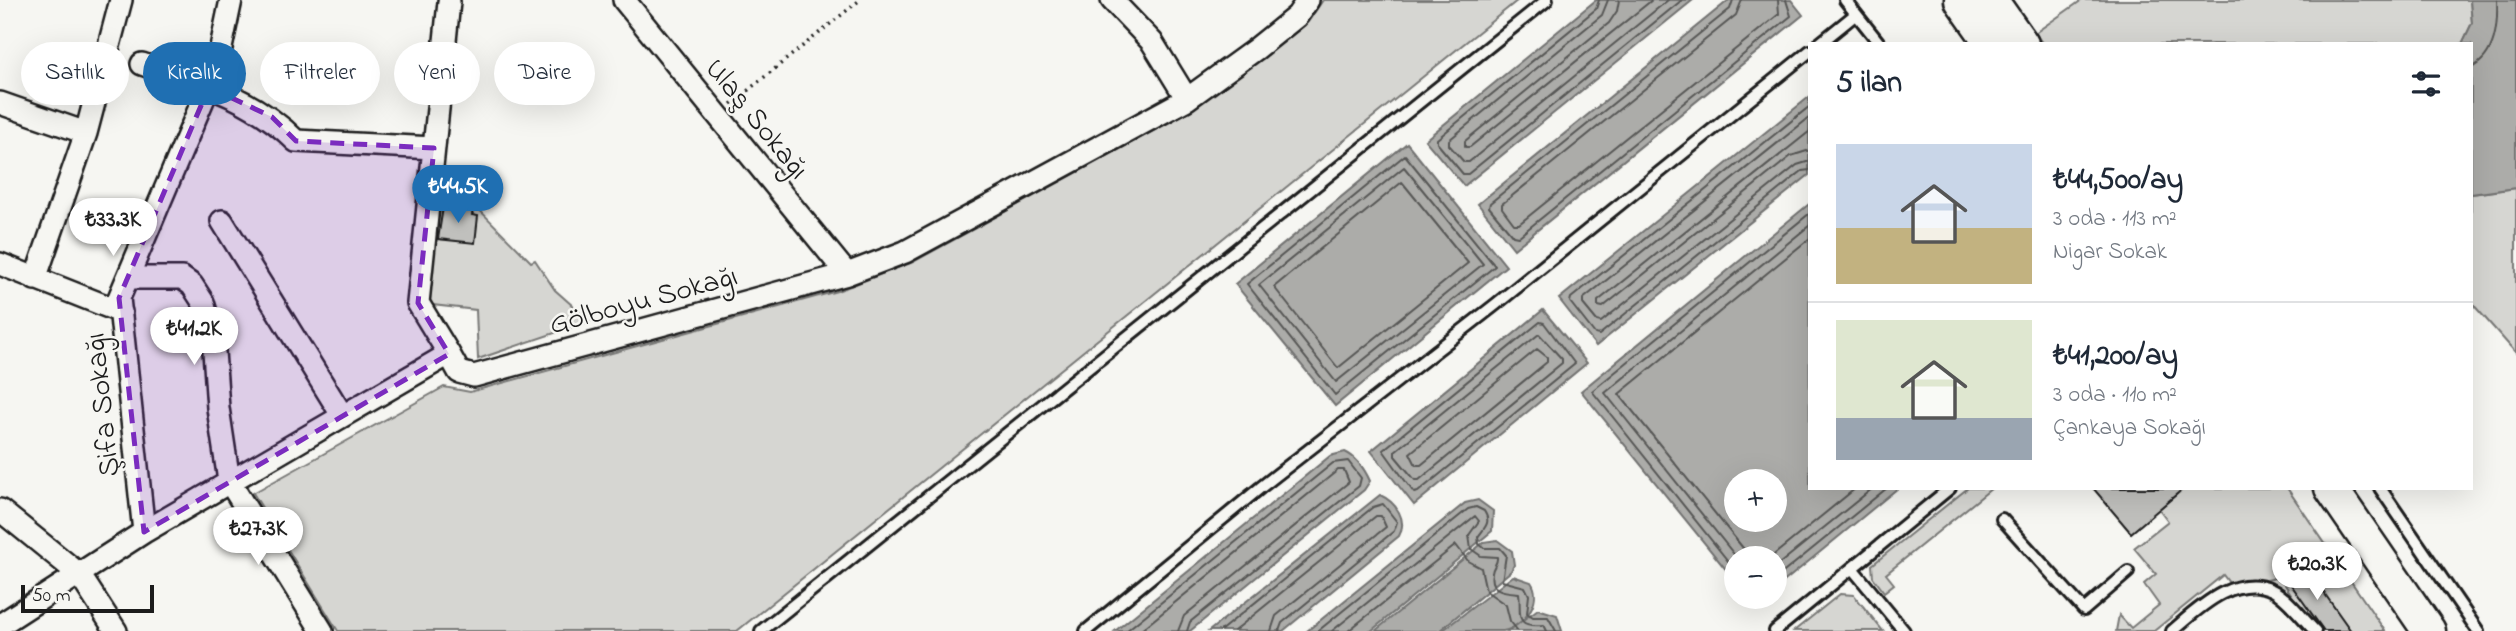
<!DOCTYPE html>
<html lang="tr">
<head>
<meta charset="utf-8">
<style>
  :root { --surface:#fff; --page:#f6f6f7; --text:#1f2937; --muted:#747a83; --line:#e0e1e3; --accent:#1f6fb2 }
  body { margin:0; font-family:"Indie Flower",sans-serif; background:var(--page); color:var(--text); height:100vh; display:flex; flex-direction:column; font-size:26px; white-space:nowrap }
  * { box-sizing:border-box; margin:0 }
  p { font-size:23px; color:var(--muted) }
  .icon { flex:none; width:38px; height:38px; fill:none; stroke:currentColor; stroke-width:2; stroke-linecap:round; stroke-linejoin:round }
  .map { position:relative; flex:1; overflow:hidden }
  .panel { position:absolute; left:1808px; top:42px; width:665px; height:448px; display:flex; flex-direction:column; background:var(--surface); border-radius:0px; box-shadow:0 7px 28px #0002 }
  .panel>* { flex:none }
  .top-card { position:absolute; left:21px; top:42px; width:665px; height:63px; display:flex; gap:14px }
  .tools { position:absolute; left:1724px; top:469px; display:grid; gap:14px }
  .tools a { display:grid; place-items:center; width:63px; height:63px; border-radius:50%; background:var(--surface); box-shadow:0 7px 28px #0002; font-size:35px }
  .scale { position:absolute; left:21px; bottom:18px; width:133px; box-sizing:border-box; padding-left:7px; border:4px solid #1c1c1c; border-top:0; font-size:19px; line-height:24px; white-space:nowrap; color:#1c1c1c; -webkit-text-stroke:5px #f6f6f2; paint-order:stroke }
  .price { position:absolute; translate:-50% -60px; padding:0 16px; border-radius:24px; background:#fff; color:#222; font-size:23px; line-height:46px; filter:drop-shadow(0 2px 4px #0008) }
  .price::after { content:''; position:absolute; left:50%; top:42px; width:21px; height:16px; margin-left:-10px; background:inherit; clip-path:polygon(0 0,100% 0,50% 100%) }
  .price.current { background:var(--accent); color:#fff }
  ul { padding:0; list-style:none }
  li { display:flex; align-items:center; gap:21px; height:175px; padding:0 28px }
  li+li { border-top:2px solid var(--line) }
  li span { display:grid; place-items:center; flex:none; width:196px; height:140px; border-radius:0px; color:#555 }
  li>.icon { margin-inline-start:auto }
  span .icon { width:84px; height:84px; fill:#fffc; stroke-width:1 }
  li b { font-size:30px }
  h2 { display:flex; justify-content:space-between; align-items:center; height:84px; padding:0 28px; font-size:30px }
  .chip { padding:0 24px; border-radius:32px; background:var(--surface); box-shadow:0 7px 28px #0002; font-size:24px; line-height:63px }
  .chip.current { background:var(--accent); color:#fff }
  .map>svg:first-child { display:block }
  .green { fill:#d6d6d2; stroke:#797977; stroke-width:2 }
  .water { fill:#acaca9; stroke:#727271; stroke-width:2; fill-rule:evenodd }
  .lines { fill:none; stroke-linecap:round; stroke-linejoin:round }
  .shore { stroke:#565654; stroke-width:2 }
  .building { fill:#c0c0bd; stroke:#1c1c1c; stroke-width:2 }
  .service-casing { stroke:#1c1c1c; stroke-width:16 }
  .minor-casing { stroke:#1c1c1c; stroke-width:26 }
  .primary-casing { stroke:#1c1c1c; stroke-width:37 }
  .path { stroke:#1c1c1c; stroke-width:3.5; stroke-dasharray:2 5; stroke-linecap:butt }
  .service { stroke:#f6f6f2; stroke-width:10 }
  .minor { stroke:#f6f6f2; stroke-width:21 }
  .primary { stroke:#f6f6f2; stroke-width:32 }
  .marked { fill:#7b2cbf; fill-opacity:0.2; stroke:#7b2cbf; stroke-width:5; stroke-dasharray:14 9; stroke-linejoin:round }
  .labels { text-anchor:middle; stroke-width:5; stroke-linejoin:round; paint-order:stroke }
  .street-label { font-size:30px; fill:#1c1c1c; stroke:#f6f6f2 }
</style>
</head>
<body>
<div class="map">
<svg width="2516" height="631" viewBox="0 0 2516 631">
  <rect width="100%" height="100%" fill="#f6f6f2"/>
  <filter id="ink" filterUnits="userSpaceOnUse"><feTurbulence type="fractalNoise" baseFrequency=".0143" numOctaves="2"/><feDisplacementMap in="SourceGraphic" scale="14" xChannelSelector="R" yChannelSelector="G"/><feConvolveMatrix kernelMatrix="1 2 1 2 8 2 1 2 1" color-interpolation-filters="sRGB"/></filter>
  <g filter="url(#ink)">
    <path class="green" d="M1323,0H1518L737,631H338L253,493L444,387L470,392L837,291L913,262L1190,111L1308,22Z
      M2082,0H2470L2472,23L2462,44H2043L2035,33Z
      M438,168L531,262L535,260L555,290L590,321L478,359L476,310L424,304Z
      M2516,188V353L2471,302V194Z
      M1968,488H1992L1886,574L1894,584L1884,592L1873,577L1872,565Z
      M2173,488H2287L2385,631H2316L2279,576C2263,584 2248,579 2230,584L2223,575L2154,631H2116L2119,615L2131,628L2159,605L2144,584L2156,574L2134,548L2168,521L2159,509L2177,494Z
      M1840,594L1854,595L1883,631H1794Z"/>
    <path class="water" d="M1596,0H1693L1464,186L1425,140Z
      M1729,0H1791L1803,15L1514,249L1478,204Z
      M2470,0H2516V188L2471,194V44H2462L2472,23Z
      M1809,97V175L1596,346L1559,299Z
      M1407,143L1506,266L1335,406L1235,284Z
      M1809,204L1810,488H1898L1775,589L1774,558H1736V582L1581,391ZM1736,481H1774V520H1736Z
      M1543,310L1587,363L1414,505L1371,451Z
      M1345,452C1356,457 1365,470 1370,481L1364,490L1190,631H1115L1330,456Z
      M1380,495C1396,502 1408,520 1399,536L1283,631H1209Z
      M1478,500L1493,511L1492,531L1371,631H1307L1465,503Z
      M1497,540L1512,551L1514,565L1511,571L1439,631H1375L1484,542Z
      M1513,576L1531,582C1544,601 1522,628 1503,631C1484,631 1462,631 1442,631Z
      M1538,609L1557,615L1562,631H1508Z"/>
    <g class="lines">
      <path class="shore" d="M1599,0L1596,9L1437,139V143L1463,174H1468L1682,0
        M1608,0L1602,15L1449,140V145L1464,162H1469L1668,0
        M1619,0L1617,11L1609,23L1465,141V147H1470L1652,0
        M1733,0L1730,9L1490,203L1489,207L1513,236L1518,237L1791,16L1786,0
        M1742,0L1736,15L1502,204V208L1514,224H1519L1779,14L1778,0
        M2471,68C2496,56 2498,24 2497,0
        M1810,106L1571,298L1570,302L1595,334L1599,335L1802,171L1810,170
        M1810,117L1583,299V304L1597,321L1601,322L1797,165L1810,161
        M1810,131L1598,301V306L1603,307L1791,156L1810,150
        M1405,155L1495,266L1335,395L1247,284Z
        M1404,167L1483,264L1336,382L1259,285Z
        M1402,182L1468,263L1338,368L1274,287Z
        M1540,322L1544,323L1575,364L1418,492L1414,493L1383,450Z
        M1539,334L1562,359V363L1419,480H1415L1395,456V451Z
        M1537,349L1547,357V362L1421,465H1416L1410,453Z
        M1737,558L1605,393L1810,225
        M1751,558L1619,394L1810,238
        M1770,558L1856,488
        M1774,568L1873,488
        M1736,571L1592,391L1810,213
        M1774,580L1887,488
        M1126,631L1333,463L1348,461L1361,478L1359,486L1190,622L1187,631
        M1140,631L1338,470H1344L1349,482L1184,616L1178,631
        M1220,631L1373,507L1383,504L1397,522L1394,531L1282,623L1279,631
        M1234,631L1376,516H1381L1386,527L1276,616L1271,631
        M1318,631L1468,509L1476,507L1484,511C1492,523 1484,528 1478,537L1479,544L1484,548H1500L1506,555L1502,581L1525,587L1529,595L1527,613L1533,617H1548L1556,631
        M1332,631L1475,516L1479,521L1469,535L1471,549L1481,556L1497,557C1498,564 1493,565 1492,573C1488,592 1507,592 1519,593C1522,613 1512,628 1544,625L1547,631
        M1348,631L1456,545L1468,561L1481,568L1486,591L1506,605L1510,621L1518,631"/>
    </g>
    <path class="building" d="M443,207L473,210L472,215L478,216L475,243L438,239Z
      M2093,488H2184L2131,533Z
      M2305,566L2351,631H2324L2287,579Z"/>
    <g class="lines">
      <g class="service-casing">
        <path id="service" d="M1845,0L1880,44
          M1819,44L1856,14
          M2380,488L2478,631
          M2002,519L2084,610L2128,572
          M1852,568L1904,631
          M761,631L1547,0
          M1086,631L1260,488L1495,305L1810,51
          M1775,631L1950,488
          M2172,631C2199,608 2234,573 2272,590C2287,597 2303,619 2315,631"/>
      </g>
      <g class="minor-casing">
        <path id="minor" d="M624,0L847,274
          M1112,0L1152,42L1187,99
          M449,2L418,303L449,354
          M142,64C201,84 251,96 296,141L434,148
          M0,103L86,133
          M222,221L342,415
          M0,264L121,312
          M128,278H182L192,285L203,302L213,337L218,408L229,481L322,631
          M35,279L86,133L121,0
          M0,510L79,574L116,631
          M144,532L119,298L217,67L231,0
          M0,625L144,532L449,354L459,372L474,376L847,274L905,252L1187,99L1256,49L1297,16L1308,0"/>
      </g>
      <g class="primary-casing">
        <path id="primary" d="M1961,0L1992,44
          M1991,0L2022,44
          M2331,488L2429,631"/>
      </g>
      <path class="path" d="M731,104L860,0"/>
      <use href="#service" class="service"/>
      <use href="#minor" class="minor"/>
      <use href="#primary" class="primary"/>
    </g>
  </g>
  <path class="marked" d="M209,87L272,117L296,141L434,148L418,303L449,354L144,532L119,298Z"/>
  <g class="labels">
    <g class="street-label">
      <text transform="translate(758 118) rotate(51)" y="10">Ulaş Sokağı</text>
      <text transform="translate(643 299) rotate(-15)" y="10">Gölboyu Sokağı</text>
      <text transform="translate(101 405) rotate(-96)" y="10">Şifa Sokağı</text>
    </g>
  </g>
</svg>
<div class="tools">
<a>+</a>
<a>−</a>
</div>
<div class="scale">50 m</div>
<b class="price current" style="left:458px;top:225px">₺44.5K</b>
<b class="price" style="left:113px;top:258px">₺33.3K</b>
<b class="price" style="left:194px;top:367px">₺41.2K</b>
<b class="price" style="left:258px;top:567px">₺27.3K</b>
<b class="price" style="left:2317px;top:602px">₺20.3K</b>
<div class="top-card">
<a class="chip">Satılık</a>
<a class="chip current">Kiralık</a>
<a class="chip">Filtreler</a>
<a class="chip">Yeni</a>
<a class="chip">Daire</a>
</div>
<section class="panel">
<h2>5 ilan<svg class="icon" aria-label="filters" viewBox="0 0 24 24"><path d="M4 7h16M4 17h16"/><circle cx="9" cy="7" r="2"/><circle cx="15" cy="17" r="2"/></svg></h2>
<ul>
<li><span style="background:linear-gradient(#c9d6e8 60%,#c2b280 0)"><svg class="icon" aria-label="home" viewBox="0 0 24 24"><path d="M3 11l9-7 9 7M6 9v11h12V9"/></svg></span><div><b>₺44,500/ay</b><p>3 oda · 113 m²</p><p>Nigar Sokak</p></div></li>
<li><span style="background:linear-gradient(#dfe7d0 70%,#9aa5b1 0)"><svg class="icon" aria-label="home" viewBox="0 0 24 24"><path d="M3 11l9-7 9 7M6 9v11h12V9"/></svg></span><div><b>₺41,200/ay</b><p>3 oda · 110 m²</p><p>Çankaya Sokağı</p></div></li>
</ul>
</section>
</div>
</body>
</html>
